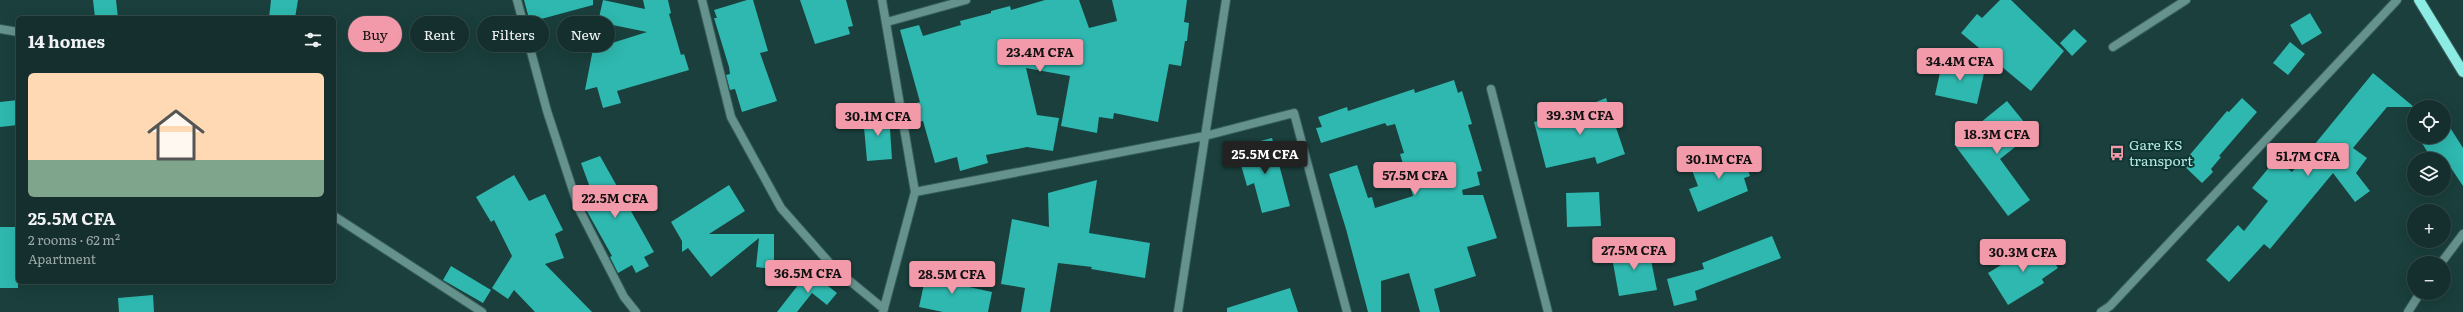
<!DOCTYPE html>
<html lang="en">
<head>
<meta charset="utf-8">
<style>
  :root { --surface:#142f2d; --page:#213b39; --text:#f1f3f6; --muted:#9da9aa; --line:#334a49; --accent:#f39aaa }
  body { margin:0; font-family:Literata,serif; background:var(--page); color:var(--text); height:100vh; display:flex; flex-direction:column; font-size:15px; white-space:nowrap }
  * { box-sizing:border-box; margin:0 }
  p { font-size:13px; color:var(--muted) }
  .icon { flex:none; width:22px; height:22px; fill:none; stroke:currentColor; stroke-width:2; stroke-linecap:round; stroke-linejoin:round }
  .map { position:relative; flex:1; overflow:hidden }
  .drawer { position:absolute; left:16px; top:16px; width:320px; height:268px; display:flex; flex-direction:column; background:var(--surface); border-radius:6px; box-shadow:0 4px 16px #0002,0 0 0 1px var(--line) }
  .drawer>* { flex:none }
  .banner { position:absolute; left:348px; top:16px; width:380px; height:36px; display:flex; gap:8px }
  .tools { position:absolute; left:2407px; top:100px; display:grid; gap:8px }
  .tools a { display:grid; place-items:center; width:44px; height:44px; border-radius:50%; background:var(--surface); box-shadow:0 4px 16px #0002,0 0 0 1px var(--line); font-size:20px }
  .price { position:absolute; translate:-50% -34px; padding:0 9px; border-radius:4px; background:var(--accent); color:#111; font-size:13px; line-height:26px; filter:drop-shadow(0 1px 2px #0008) }
  .price::after { content:''; position:absolute; left:50%; top:24px; width:12px; height:9px; margin-left:-6px; background:inherit; clip-path:polygon(0 0,100% 0,50% 100%) }
  .price.selected { background:#222; color:#fff }
  ul { padding:0; list-style:none }
  li { display:grid; align-content:center; gap:8px; height:212px; padding:0 12px }
  li span { display:grid; place-items:center; height:124px; border-radius:6px; color:#555 }
  li>.icon { margin-inline-start:auto }
  span .icon { width:72px; height:72px; fill:#fffc; stroke-width:1 }
  li b { font-size:17px }
  h2 { display:flex; justify-content:space-between; align-items:center; height:48px; padding:0 12px; font-size:17px }
  .tag { padding:0 14px; border-radius:18px; background:var(--surface); box-shadow:0 4px 16px #0002,0 0 0 1px var(--line); font-size:14px; line-height:36px }
  .tag.selected { background:var(--accent); color:#111 }
  .map>svg:first-child { display:block }
  .building { fill:#2eb8af }
  .lines { fill:none; stroke-linecap:round; stroke-linejoin:round }
  .lane-casing { stroke:#365e5a; stroke-width:10 }
  .street-casing { stroke:#365e5a; stroke-width:10 }
  .primary-casing { stroke:#365e5a; stroke-width:12 }
  .lane { stroke:#66928e; stroke-width:8 }
  .street { stroke:#66928e; stroke-width:8 }
  .primary { stroke:#8cece3; stroke-width:10 }
  .labels { text-anchor:middle; stroke-width:4; stroke-linejoin:round; paint-order:stroke }
  .poi-label { font-size:14px; fill:#b5e9e4; stroke:#0e3532; text-anchor:start }
</style>
</head>
<body>
<div class="map">
<svg width="2463" height="312" viewBox="0 0 2463 312">
  <rect width="100%" height="100%" fill="#1a3f3c"/>
  <path class="building" d="M93,0H116L118,18H95Z
    M271,0H298L295,18H269Z
    M524,0H593V5L530,22Z
    M603,0L645,9L643,0H668L671,13L669,14L681,55L684,54L689,70L617,91L621,103L603,108L597,87L585,90L593,49L647,32L598,22Z
    M747,0H753L768,51L760,53L777,101L742,112L735,89L730,90L726,75L730,74L729,67L714,18H717L714,10Z
    M800,0H846L853,26L848,27L850,34L815,44Z
    M1045,0H1079L1089,28L1117,21L1112,0H1187L1184,22L1189,23L1187,41H1185L1181,66L1169,64L1158,122L1114,113L1113,119L1099,117L1097,133L1061,126L1070,76L1026,68L1037,115L1059,118L1053,151L1027,147L986,155L988,163L960,171L957,157L935,163L923,121L919,122L914,104L920,102L900,30L919,25L923,36L961,25L960,21L991,13V11L1010,6L1011,10Z
    M2000,0H2011L2064,51L2031,91L1961,33L1977,14L1982,18Z
    M2310,13L2322,33L2302,45L2290,25Z
    M2074,29L2087,41L2072,56L2060,43Z
    M2290,42L2305,54L2288,75L2273,63Z
    M1943,59L1985,69L1977,104L1935,95Z
    M2373,73L2414,107H2387L2353,148L2367,158L2356,173L2370,191L2355,202L2333,173L2270,249L2264,244L2229,282L2206,260L2238,225L2244,231L2268,201L2252,188L2276,159L2292,172Z
    M1454,80L1458,93L1462,91L1472,124L1468,125L1482,171L1477,172L1480,185L1462,190L1463,195H1483L1497,238L1467,247L1476,276L1434,289L1440,312H1420L1409,273L1381,281V312H1368L1346,229L1329,174L1357,165L1368,198L1372,197L1375,208L1413,196L1400,154L1404,153L1395,124L1387,126L1385,123L1321,143L1316,128L1322,127L1318,117L1347,107L1348,111L1414,89L1415,93Z
    M1606,98L1625,154L1597,164L1595,157L1546,168L1534,122L1566,114Z
    M2242,98L2257,112L2219,156L2221,157L2211,169L2213,172L2202,183L2182,164L2227,111L2229,112Z
    M18,100V125L0,127V102Z
    M2007,101L2033,133L2000,159L2030,200L2008,216L1954,144Z
    M889,114L892,159L867,161L863,116Z
    M2444,118L2463,148V186L2445,159H2432L2418,137H2444Z
    M1272,138L1290,206L1262,213L1254,183L1247,186L1239,158L1248,156L1245,145Z
    M1733,150L1737,160L1744,158L1750,176L1744,178L1748,191L1698,212L1689,189L1698,186L1690,165Z
    M600,156L654,252L644,257L649,266L636,273L632,265L618,273L610,257L612,256L584,206L595,201L581,163Z
    M514,175L529,201L545,194L563,230L555,234L564,258L545,264L592,312H535L514,290L508,299L492,288L512,256L494,220L491,222L476,197Z
    M1097,180L1089,233L1150,243L1145,278L1091,269L1092,267L1058,263L1050,312H1021L1025,288L1001,284L1012,219L1049,227L1048,193Z
    M729,185L745,211L709,234H774V269L756,267L759,238L711,277L688,248L682,252V241L671,222Z
    M1599,192L1601,226L1567,227L1566,193Z
    M0,227H18V288H0Z
    M1772,236L1781,258L1695,291L1697,300L1674,306L1667,279L1704,269L1702,263Z
    M2040,241L2058,268L2042,279L2044,283L2008,305L1988,273Z
    M1648,245L1657,290L1619,296L1611,252Z
    M451,266L491,290L483,303L443,280Z
    M927,270L961,274L960,285L992,292L988,312H943L919,307Z
    M809,271L837,293L827,305L812,293L797,312H777Z
    M1290,288L1298,312H1227V308Z
    M153,295L154,312H119L118,298Z"/>
  <g class="lines">
    <g class="lane-casing">
      <path id="lane" d="M2113,47L2186,0
        M2441,263L2463,234
        M2408,312L2420,293"/>
    </g>
    <g class="street-casing">
      <path id="street" d="M517,0L547,111L579,209L624,297L636,312
        M702,0L731,117L781,208L834,268L884,309
        M882,0L915,192L883,312
        M887,22L966,0
        M0,29L18,32
        M1491,89L1548,312
        M915,192L1205,136L1294,113L1347,312
        M334,216L482,312
        M1178,312L1226,0
        M2101,312L2110,306L2397,0"/>
    </g>
    <g class="primary-casing">
      <path id="primary" d="M2419,0L2463,72"/>
    </g>
    <use href="#lane" class="lane"/>
    <use href="#street" class="street"/>
    <use href="#primary" class="primary"/>
  </g>
  <defs>
    <g id="bus-bare" transform="scale(1.2)"><path d="M-5-6H5V4H4V6H2V4H-2V6H-4V4H-5ZM-3.5-4V0h7V-4ZM-3.5 1.2v1.5H-2V1.2ZM2 1.2v1.5H3.5V1.2Z" fill="#f39aaa" stroke="#0e3532" stroke-width="2.5" paint-order="stroke"/></g>
  </defs>
  <g fill-rule="evenodd">
    <use href="#bus-bare" x="2117" y="153"/>
  </g>
  <g class="labels">
    <g class="poi-label">
      <text x="2129" y="150">Gare KS<tspan x="2129" dy="16">transport</tspan></text>
    </g>
  </g>
</svg>
<div class="tools">
<a><svg class="icon" aria-label="locate" viewBox="0 0 24 24"><circle cx="12" cy="12" r="6"/><path d="M12 2v4M12 18v4M2 12h4M18 12h4"/></svg></a>
<a><svg class="icon" aria-label="layers" viewBox="0 0 24 24"><path d="M12 4l9 5-9 5-9-5zM3 14l9 5 9-5"/></svg></a>
<a>+</a>
<a>−</a>
</div>
<b class="price" style="left:1040px;top:73px">23.4M CFA</b>
<b class="price" style="left:1960px;top:82px">34.4M CFA</b>
<b class="price" style="left:1580px;top:136px">39.3M CFA</b>
<b class="price" style="left:878px;top:137px">30.1M CFA</b>
<b class="price" style="left:1997px;top:155px">18.3M CFA</b>
<b class="price selected" style="left:1265px;top:175px">25.5M CFA</b>
<b class="price" style="left:2308px;top:177px">51.7M CFA</b>
<b class="price" style="left:1719px;top:180px">30.1M CFA</b>
<b class="price" style="left:1415px;top:196px">57.5M CFA</b>
<b class="price" style="left:615px;top:219px">22.5M CFA</b>
<b class="price" style="left:1634px;top:271px">27.5M CFA</b>
<b class="price" style="left:2023px;top:273px">30.3M CFA</b>
<b class="price" style="left:808px;top:294px">36.5M CFA</b>
<b class="price" style="left:952px;top:295px">28.5M CFA</b>
<div class="banner">
<a class="tag selected">Buy</a>
<a class="tag">Rent</a>
<a class="tag">Filters</a>
<a class="tag">New</a>
</div>
<section class="drawer">
<h2>14 homes<svg class="icon" aria-label="filters" viewBox="0 0 24 24"><path d="M4 7h16M4 17h16"/><circle cx="9" cy="7" r="2"/><circle cx="15" cy="17" r="2"/></svg></h2>
<ul>
<li><span style="background:linear-gradient(#ffd9b3 70%,#7fa58c 0)"><svg class="icon" aria-label="home" viewBox="0 0 24 24"><path d="M3 11l9-7 9 7M6 9v11h12V9"/></svg></span><div><b>25.5M CFA</b><p>2 rooms · 62 m²</p><p>Apartment</p></div></li>
</ul>
</section>
</div>
</body>
</html>
